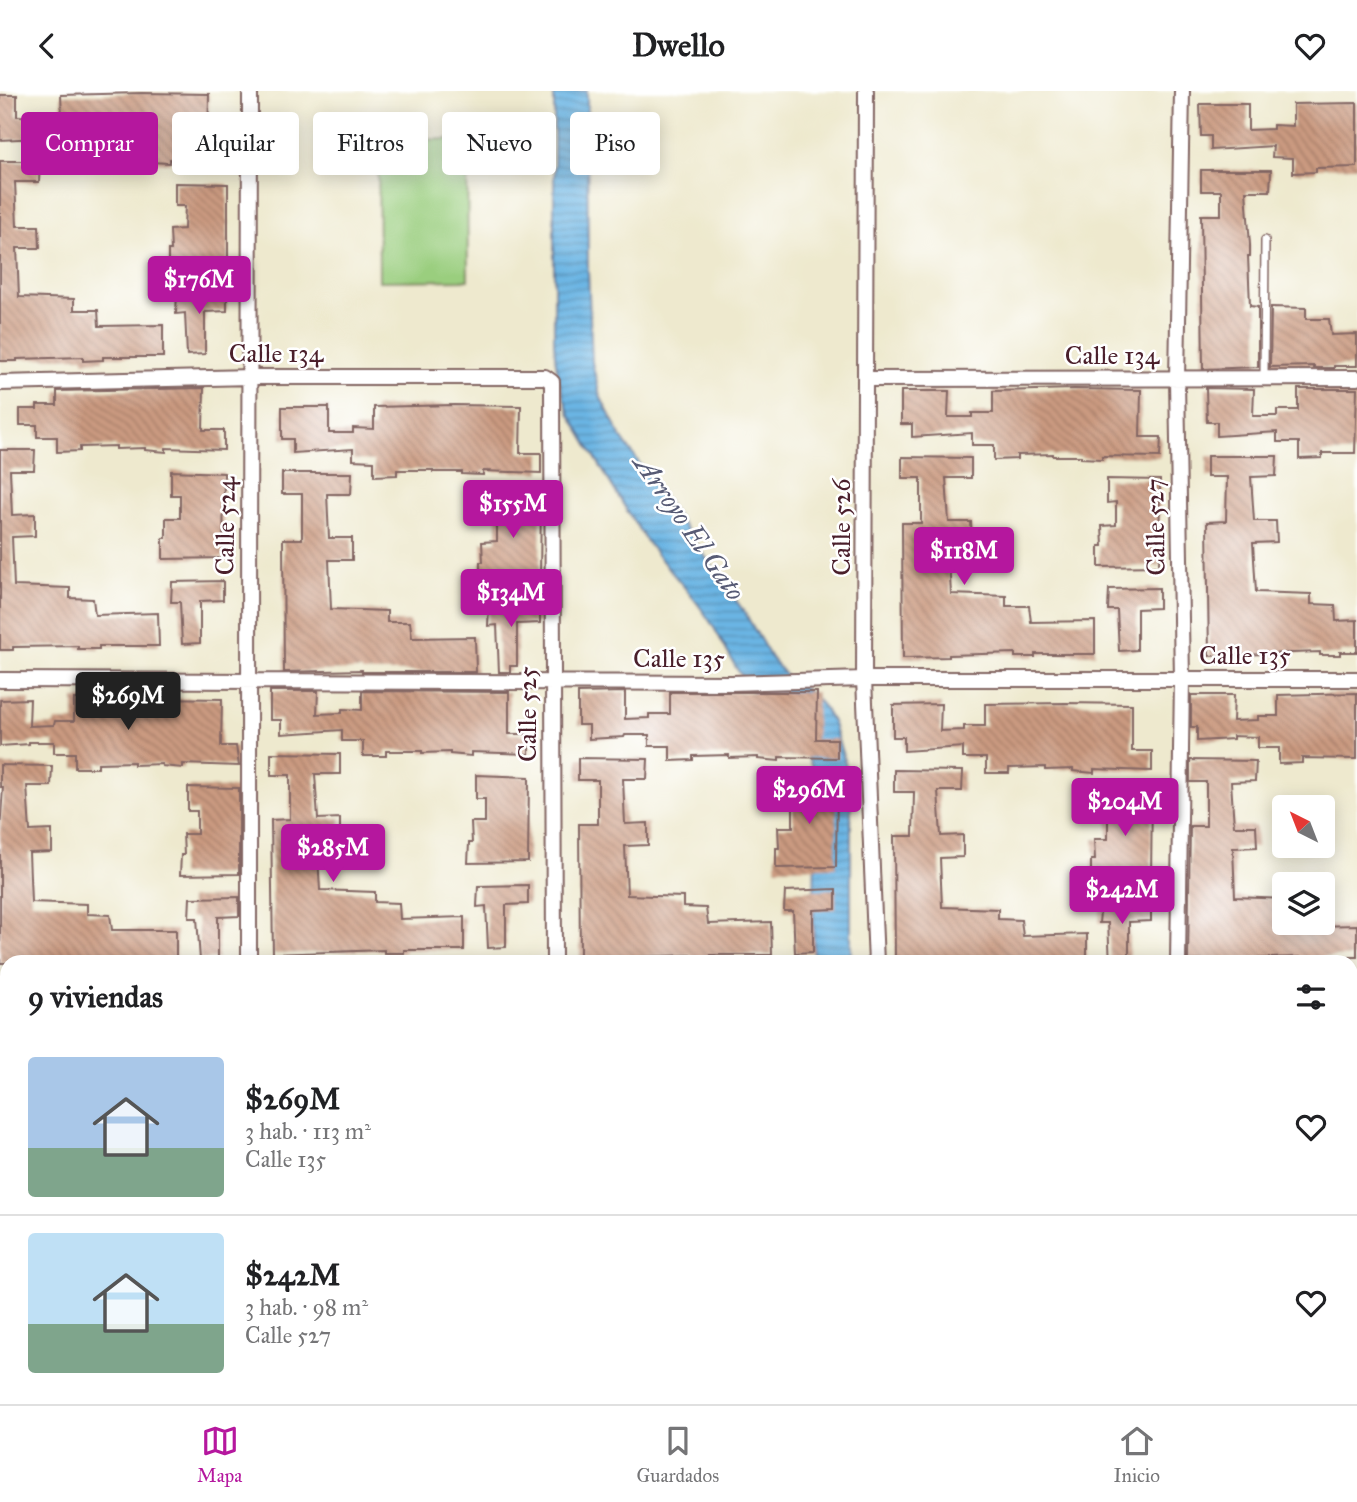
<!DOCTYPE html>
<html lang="es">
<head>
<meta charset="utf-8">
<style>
  :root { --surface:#fff; --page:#f2f2f2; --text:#202124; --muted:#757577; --line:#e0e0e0; --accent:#b5179e }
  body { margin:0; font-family:"IM FELL Great Primer",serif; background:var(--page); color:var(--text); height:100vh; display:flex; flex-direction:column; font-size:26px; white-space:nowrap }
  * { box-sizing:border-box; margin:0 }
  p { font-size:23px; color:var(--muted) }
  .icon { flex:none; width:38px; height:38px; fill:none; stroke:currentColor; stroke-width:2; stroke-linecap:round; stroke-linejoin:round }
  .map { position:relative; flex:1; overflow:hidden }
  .side { position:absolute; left:0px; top:864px; width:1358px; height:450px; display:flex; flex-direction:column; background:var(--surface); border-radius:21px 21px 0 0; box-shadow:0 4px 18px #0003 }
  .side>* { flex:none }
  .guide { position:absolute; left:21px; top:21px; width:700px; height:63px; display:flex; gap:14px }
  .needle { width:46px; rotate:318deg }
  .tools { position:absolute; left:1272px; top:704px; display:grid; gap:14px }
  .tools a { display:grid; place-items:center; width:63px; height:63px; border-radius:7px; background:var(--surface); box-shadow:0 4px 18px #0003; font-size:35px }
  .price { position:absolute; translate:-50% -60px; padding:0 16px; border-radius:7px; background:var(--accent); color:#fff; font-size:23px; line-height:46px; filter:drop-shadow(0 2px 4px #0008) }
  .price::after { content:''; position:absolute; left:50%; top:42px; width:21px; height:16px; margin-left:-10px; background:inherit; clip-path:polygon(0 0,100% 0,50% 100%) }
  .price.current { background:#222; color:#fff }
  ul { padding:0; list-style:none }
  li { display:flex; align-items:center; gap:21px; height:175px; padding:0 28px }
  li+li { border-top:2px solid var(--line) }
  li span { display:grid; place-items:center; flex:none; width:196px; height:140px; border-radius:7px; color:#555 }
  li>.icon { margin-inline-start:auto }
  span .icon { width:84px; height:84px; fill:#fffc; stroke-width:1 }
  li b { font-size:30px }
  h2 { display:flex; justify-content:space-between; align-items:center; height:84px; padding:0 28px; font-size:30px }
  .pill { padding:0 24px; border-radius:7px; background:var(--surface); box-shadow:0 4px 18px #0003; font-size:24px; line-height:63px }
  .pill.current { background:var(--accent); color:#fff }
  header { display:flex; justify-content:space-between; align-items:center; height:91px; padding:0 28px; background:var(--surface); font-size:32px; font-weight:800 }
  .tabs { display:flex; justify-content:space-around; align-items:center; height:98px; border-top:2px solid var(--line); background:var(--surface); font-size:19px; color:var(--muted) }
  .tabs a { display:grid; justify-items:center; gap:4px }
  .tabs .current { color:var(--accent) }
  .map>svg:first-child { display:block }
  .grass { fill:#9ace7e; stroke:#727654; stroke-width:2 }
  .water { fill:url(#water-rules); stroke:#5a6a88; stroke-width:2 }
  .building { fill:url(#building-back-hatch) }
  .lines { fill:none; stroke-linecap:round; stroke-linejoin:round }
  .service-casing { stroke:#836664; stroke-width:10 }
  .minor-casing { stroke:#836664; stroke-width:18 }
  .tertiary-casing { stroke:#836664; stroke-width:21 }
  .service { stroke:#fff; stroke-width:7 }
  .minor { stroke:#fff; stroke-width:14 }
  .tertiary { stroke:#fff; stroke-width:18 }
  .labels { text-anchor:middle; stroke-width:5; stroke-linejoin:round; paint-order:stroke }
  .street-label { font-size:26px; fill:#4a1f2b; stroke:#fff }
  .water-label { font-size:28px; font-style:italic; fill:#575b75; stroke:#fff }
</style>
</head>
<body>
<header><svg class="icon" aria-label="back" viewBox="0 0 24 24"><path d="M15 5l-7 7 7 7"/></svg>Dwello<svg class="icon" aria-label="heart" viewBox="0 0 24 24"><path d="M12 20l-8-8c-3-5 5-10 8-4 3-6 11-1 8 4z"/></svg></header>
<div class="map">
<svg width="1357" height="1313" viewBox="0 0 1357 1313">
  <defs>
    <pattern id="water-rules" width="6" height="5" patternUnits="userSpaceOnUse" patternTransform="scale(1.75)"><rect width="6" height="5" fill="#6bb5e4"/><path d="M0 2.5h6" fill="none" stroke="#5a93b9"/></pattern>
    <pattern id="building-back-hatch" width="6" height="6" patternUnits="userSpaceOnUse" patternTransform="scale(1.75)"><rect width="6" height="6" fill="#ca9a80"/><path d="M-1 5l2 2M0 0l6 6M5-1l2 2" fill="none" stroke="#a67d69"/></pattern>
  </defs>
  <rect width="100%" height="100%" fill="#fff"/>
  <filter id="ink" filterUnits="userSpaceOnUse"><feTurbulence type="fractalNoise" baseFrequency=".0143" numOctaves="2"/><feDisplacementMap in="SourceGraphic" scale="14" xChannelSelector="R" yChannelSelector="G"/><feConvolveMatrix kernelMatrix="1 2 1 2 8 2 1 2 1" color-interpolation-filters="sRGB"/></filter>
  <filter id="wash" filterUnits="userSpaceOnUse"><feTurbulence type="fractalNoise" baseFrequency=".00686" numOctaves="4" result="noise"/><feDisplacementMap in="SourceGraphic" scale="28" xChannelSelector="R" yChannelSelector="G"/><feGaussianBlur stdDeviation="1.57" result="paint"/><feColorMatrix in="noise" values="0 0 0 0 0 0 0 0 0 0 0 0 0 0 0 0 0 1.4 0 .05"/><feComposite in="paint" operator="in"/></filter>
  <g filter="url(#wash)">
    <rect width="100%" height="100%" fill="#eee9ce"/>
    <path class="grass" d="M467,48L468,189L379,190L378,49Z"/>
    <path class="water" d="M554,0H587L588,180L592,271L600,305L621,346L745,522L771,567L785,584L813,604L825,618L833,633L851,691V871H813L816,696C814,653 771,624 746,592C730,570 721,545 705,523C687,496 663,474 645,448C618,407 595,365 570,324C560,299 555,277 554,251Z
      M848,1307H885V1313H848Z"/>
    <g id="blocks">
      <path class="building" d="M142,2L209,3L208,50H229L228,70L170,68V72L149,71V68H85V72L62,73V58H37L38,47L0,49V4H17V25L62,26L61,4Z
        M1357,12V76L1316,77V81L1293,82V67L1272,66L1273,55L1211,59V45H1201L1200,13H1248V39L1273,38V34L1293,35V13Z
        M0,70H40L39,91H15L17,135H39L40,157H17L19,206L74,208V219H98L99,235L163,234V266H103V269L83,270V266L17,268V270H0Z
        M1201,79H1271L1270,100H1246L1250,154V165H1248L1250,215L1258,216V276L1203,278L1201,124H1221V100H1201Z
        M175,92L228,93V179L168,180V159H171L170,139L184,138L185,115H175Z
        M227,201V220L205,221V263L187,264L185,222L176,223L177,202Z
        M1271,216L1306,217V228H1329L1331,244L1357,243V275H1334V277H1314V275L1270,276Z
        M204,297L203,339H224V359L166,357V361L145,359V357L116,358V355L80,356V360L57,361V346H37V334H20V318H37V314H57V300Z
        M1206,297L1254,298L1253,325H1277V319H1298V298H1357L1355,362H1322V367L1299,368V351H1277V341L1217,345V331H1207Z
        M1074,298L1141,299L1140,346H1161L1160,366L1102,365V368L1081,367V365H1053V363L1017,364V368L994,369V354H972V342L912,346V333H901V300H949L948,326H972V322H993V300Z
        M454,314L521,315L520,362H541V382L483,380V384L462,383V381H433V379H397V384L374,385V370L353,369V358L293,362V348H282V316H329V342H353V337L374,338V316Z
        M0,359H35L34,379H10L12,424L35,423V445L12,446L14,495L70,497V507L93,508L95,524L158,522L159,555H99V558H78V555L13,556V559H0Z
        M1207,365H1277L1276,385L1251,386L1254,430H1276L1277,451L1253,452L1256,501L1311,503V513L1335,514L1336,530L1357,529V561H1340V564H1320V561L1209,565L1207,431L1226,430L1227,386H1207Z
        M902,366L971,367V387H946L949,431H971L972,453H948L951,503L1006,505V515H1029L1031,531L1095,530V563H1035V566H1015V562L949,564V566L903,567L902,432H921V387H902Z
        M171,380L224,382L223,467L163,468V447H166V427H180V404H171Z
        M282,382H352L351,403H327L329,447H352V469H329L331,518L387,520V531H410L412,547L475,546L476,581H362V579L284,581L283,448H302V403H282Z
        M1107,388L1160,389L1159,475L1099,476V455H1103L1102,435L1116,434V411L1107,412Z
        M488,404L541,405L540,490L480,492V471H483L482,451L497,450V427H488Z
        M223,490V509L200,510V552L182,553L180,511H171L172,491Z
        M1159,497V517L1137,518V559L1119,560L1117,519H1108L1109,498Z
        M540,513V532L517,533V575H510V581H499L497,534L488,535L489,514Z
        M270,600H318L317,623L342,622V618L362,619V600L509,601V643H529V663L471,661V665L450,663V661L422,662V660H386V665H363V650H342V639L281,643V629H270Z
        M625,601V628L649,627V623H670V601H817L816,648H837V667L779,666V670L758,668V666L729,667V664L693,665V669L670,670V655H649V644H625L624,646L589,648V634H578V602Z
        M1357,602V668L1302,667V672L1279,673V657H1258V646L1233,645V648L1197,650V636H1191V604H1234L1233,630L1258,629V625H1278V604Z
        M155,607L222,608L221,655H236L239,675L183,673V677L162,675V673L134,674V671L98,672V677H75V662H54V651H29V653L0,655V609L30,608L29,635L54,634L55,630H74V608Z
        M1066,612L1132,613V660H1152V680L1094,678V682L1073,680V678L1045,679V676L1009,677V682H986V667H963V656L904,660V646H893V614L941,613L940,640L964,639V635H985V613Z
        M271,662L340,663V683H315L318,728L340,727V749L317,750L320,799L375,801V811L399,812L400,828L464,826V859H404V862H384V859L273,863L271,729L290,728V684H271Z
        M578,667L648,668L647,688H623L625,733L648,732V754L625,755L627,804L683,806V816L706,817L708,833L771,831L772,864H711L712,867H691V864L580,868L579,733H598V689H578Z
        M1190,669L1256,670L1255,690L1231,691L1234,735H1256L1257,756L1233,757L1235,806L1284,808V831H1316V835L1357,834V866H1320V869H1300V866L1188,870L1190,735H1206V691H1190Z
        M0,674L52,675L51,695H27L30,740L52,739V761L29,762L31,811L87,813V823L110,824L112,839H176V871L0,872V740L3,696H0Z
        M894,679L963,680L962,700H938L941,745L963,744V766L940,767L942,816L998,818V828L1021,829L1023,845L1087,843V872H895L894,745H913L914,701H894Z
        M476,684L529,686L528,771L468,772L469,752H472L471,731H485V708H476Z
        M784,689L837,691L836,776L776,777V757H779L778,736H793V713H784Z
        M188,696L239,697V783L180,784L181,764H184L183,743H197V720H188Z
        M1099,701L1152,702L1151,788L1091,789V769H1095L1094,748H1108V725H1099Z
        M528,794V813L506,814V856L488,857L486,815L477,816L478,795Z
        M836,798V818L813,819V861L795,862L793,820H784L785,800Z
        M239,806V825L218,826V868L200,869L197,827H189L190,807Z
        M1151,811V830L1129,831V872H1110L1108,832H1099L1101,812Z"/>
    </g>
  </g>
  <g filter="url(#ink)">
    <use href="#blocks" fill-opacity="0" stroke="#836664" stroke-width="2"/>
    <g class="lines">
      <g class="service-casing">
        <path id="service" d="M1264,287L1265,149"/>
      </g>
      <g class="minor-casing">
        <path id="minor" d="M866,0L864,588L876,872
          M866,288L1357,287
          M0,292L251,286H545L552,291L554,872
          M0,589L731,592L864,588H1357
          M249,872C247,581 251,291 250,0
          M1178,872L1182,588L1177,289L1182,0
          M1351,890H1357
          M0,892H7
          M247,1307V1313
          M836,1307V1313
          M1177,1307V1313
          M549,1313V1307"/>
      </g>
      <g class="tertiary-casing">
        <path id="tertiary" d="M1351,1202H1357
          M0,1203H7"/>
      </g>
      <use href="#service" class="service"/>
      <use href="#minor" class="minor"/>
      <use href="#tertiary" class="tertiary"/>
    </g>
  </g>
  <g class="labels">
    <g class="street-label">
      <text x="276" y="271">Calle 134</text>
      <text x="1112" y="273">Calle 134</text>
      <text transform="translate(225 435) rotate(-89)" y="9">Calle 524</text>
      <text transform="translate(841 436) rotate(-90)" y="9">Calle 526</text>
      <text transform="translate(1155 436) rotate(-91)" y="9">Calle 527</text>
      <text x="1245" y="573">Calle 135</text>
      <text x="679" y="576">Calle 135</text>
      <text transform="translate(527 623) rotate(-90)" y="9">Calle 525</text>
    </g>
    <g class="water-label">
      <text transform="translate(690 436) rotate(55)" y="10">Arroyo El Gato</text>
    </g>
  </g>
</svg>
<div class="tools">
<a><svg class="needle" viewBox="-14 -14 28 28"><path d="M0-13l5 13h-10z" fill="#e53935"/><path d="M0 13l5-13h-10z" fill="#757577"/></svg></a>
<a><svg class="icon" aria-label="layers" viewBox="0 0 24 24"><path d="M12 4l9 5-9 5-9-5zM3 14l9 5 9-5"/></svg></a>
</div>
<b class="price" style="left:199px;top:225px">$176M</b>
<b class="price" style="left:513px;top:449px">$155M</b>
<b class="price" style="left:964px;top:496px">$118M</b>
<b class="price" style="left:511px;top:538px">$134M</b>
<b class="price current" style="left:128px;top:641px">$269M</b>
<b class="price" style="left:809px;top:735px">$296M</b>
<b class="price" style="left:1125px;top:747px">$204M</b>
<b class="price" style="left:333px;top:793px">$285M</b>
<b class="price" style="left:1122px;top:835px">$242M</b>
<div class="guide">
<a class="pill current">Comprar</a>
<a class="pill">Alquilar</a>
<a class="pill">Filtros</a>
<a class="pill">Nuevo</a>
<a class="pill">Piso</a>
</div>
<section class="side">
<h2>9 viviendas<svg class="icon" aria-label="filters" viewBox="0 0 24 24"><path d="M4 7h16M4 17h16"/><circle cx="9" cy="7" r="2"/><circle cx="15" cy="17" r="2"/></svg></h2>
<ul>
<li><span style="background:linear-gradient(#a9c7e8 65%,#7fa58c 0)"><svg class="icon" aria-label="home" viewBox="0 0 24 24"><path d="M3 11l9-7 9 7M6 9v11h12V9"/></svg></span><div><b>$269M</b><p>3 hab. · 113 m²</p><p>Calle 135</p></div><svg class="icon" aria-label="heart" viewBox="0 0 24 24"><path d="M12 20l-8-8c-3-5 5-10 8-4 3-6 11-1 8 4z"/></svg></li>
<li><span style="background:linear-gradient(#bfe0f5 65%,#7fa58c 0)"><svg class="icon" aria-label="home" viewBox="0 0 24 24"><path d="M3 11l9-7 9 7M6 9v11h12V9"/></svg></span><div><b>$242M</b><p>3 hab. · 98 m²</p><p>Calle 527</p></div><svg class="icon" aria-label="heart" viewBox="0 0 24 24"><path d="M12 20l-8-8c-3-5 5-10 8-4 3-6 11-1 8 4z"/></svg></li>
</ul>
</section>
</div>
<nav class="tabs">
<a class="current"><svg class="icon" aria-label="map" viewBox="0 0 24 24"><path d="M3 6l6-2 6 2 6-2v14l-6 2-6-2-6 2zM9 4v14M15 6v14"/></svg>Mapa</a>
<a><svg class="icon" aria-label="saved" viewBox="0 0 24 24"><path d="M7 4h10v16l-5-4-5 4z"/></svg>Guardados</a>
<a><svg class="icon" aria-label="home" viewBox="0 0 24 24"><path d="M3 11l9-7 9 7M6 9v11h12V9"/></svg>Inicio</a>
</nav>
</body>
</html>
